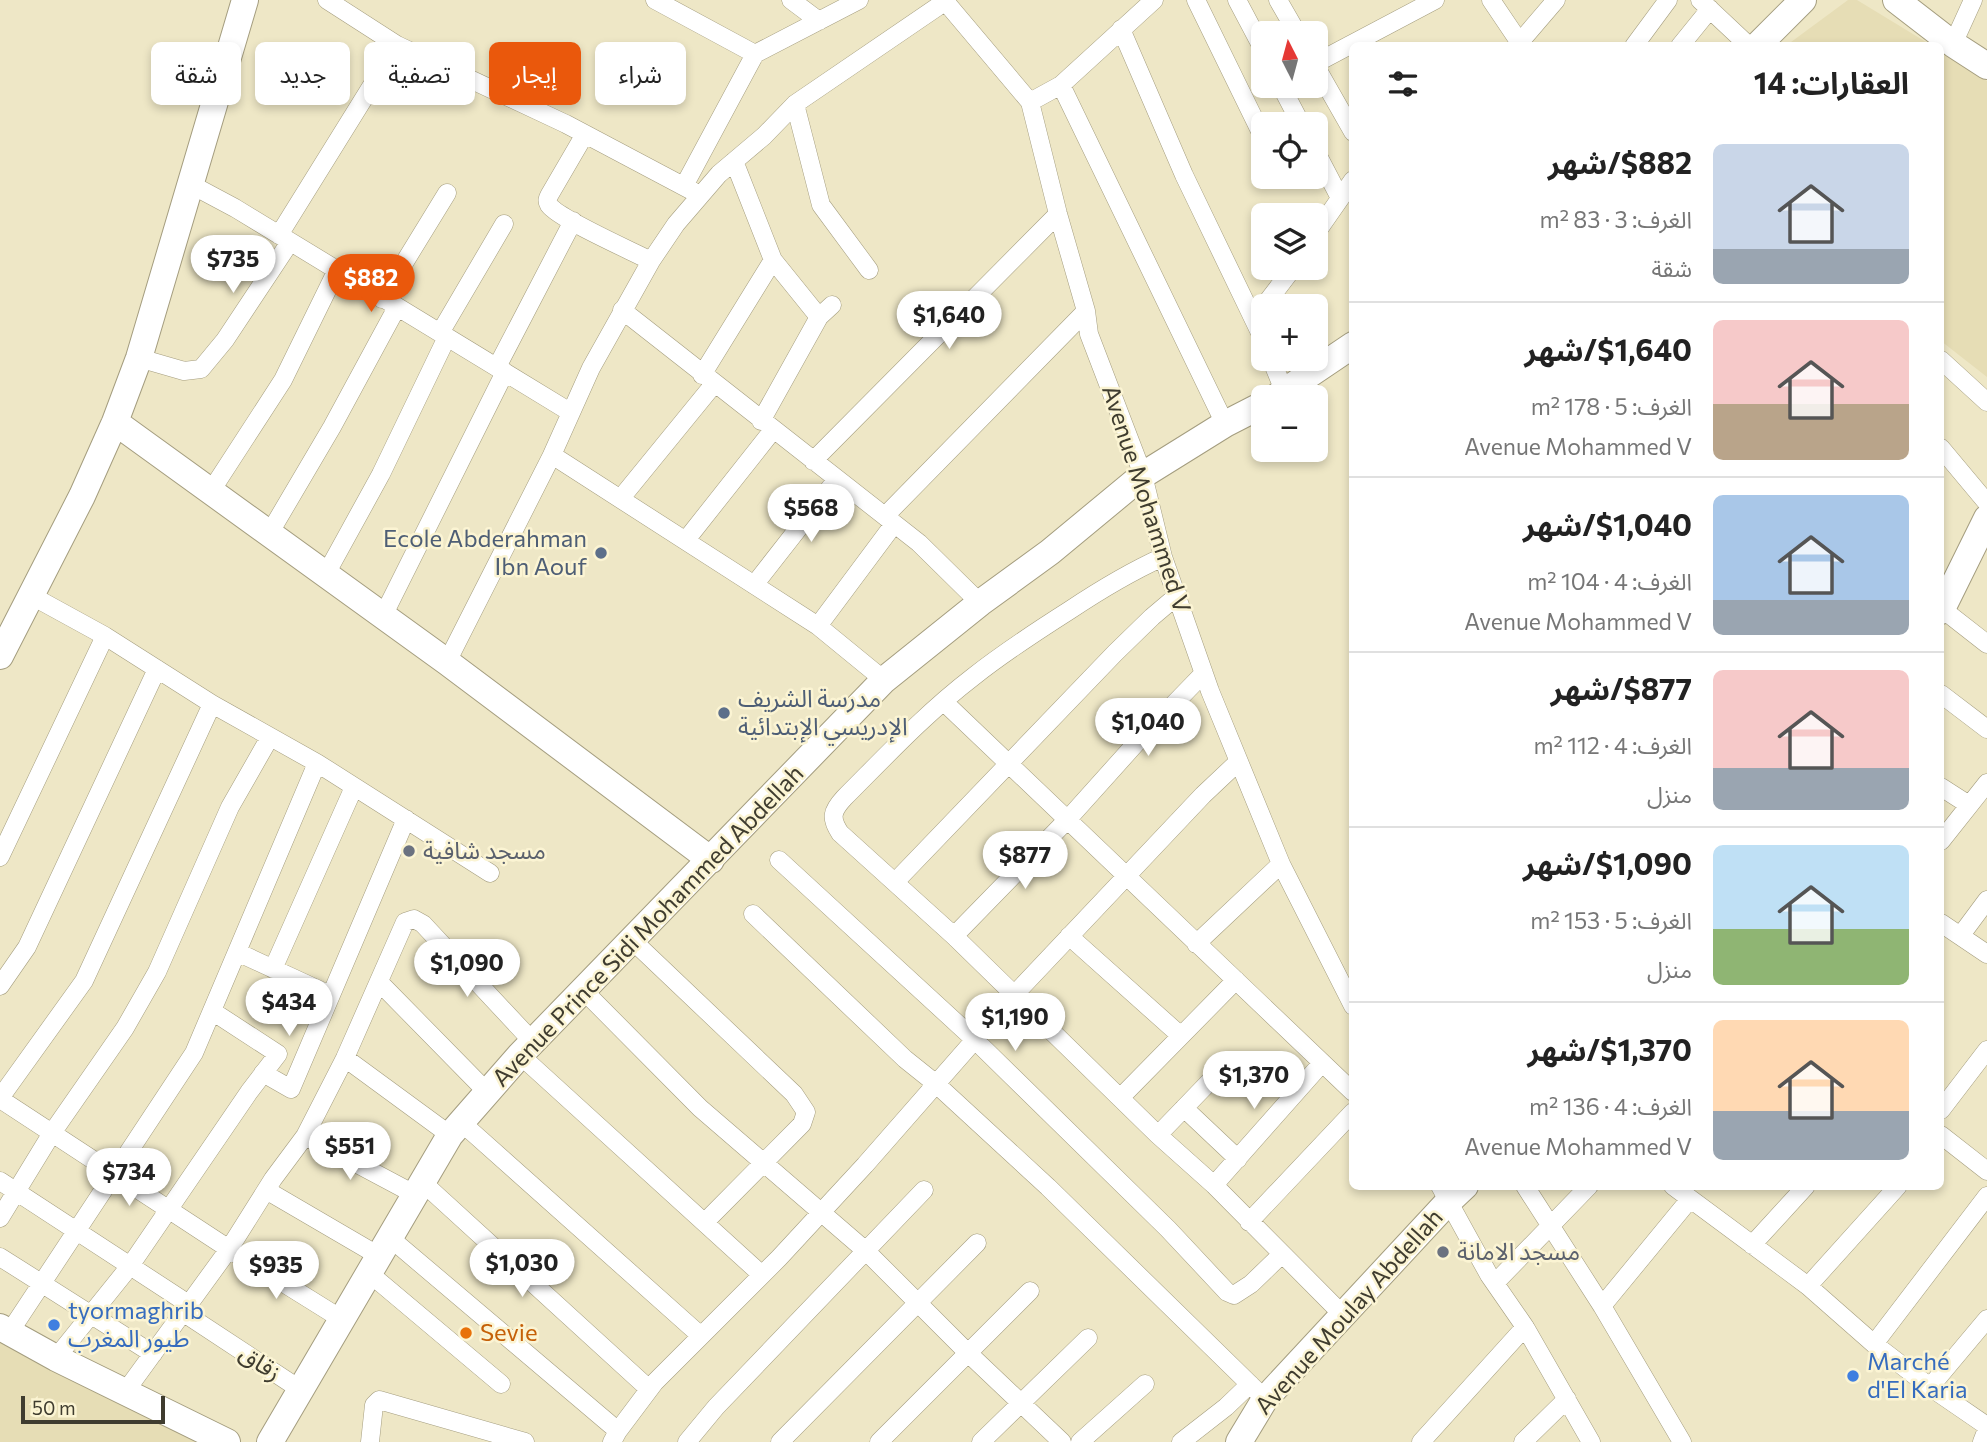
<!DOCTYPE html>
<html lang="ar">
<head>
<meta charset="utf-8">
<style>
  :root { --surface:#fff; --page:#f2f2f2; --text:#222; --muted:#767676; --line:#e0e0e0; --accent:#ea580c }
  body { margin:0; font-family:Commissioner,"Noto Sans Arabic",sans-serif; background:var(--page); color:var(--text); direction:rtl; height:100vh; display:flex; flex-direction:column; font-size:26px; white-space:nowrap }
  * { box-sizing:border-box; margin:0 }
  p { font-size:23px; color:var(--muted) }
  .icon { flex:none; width:38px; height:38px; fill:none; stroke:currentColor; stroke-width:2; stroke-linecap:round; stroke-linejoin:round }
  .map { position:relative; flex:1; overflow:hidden; direction:ltr }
  .panel { position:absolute; left:1349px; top:42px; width:595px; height:1148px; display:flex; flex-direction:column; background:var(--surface); border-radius:10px; box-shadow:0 4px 10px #0003; direction:rtl }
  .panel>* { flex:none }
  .banner { position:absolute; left:21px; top:42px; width:665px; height:63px; direction:rtl; display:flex; gap:14px }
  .needle { width:46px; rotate:354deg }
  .controls { position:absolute; left:1251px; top:21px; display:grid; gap:14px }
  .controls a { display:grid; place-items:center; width:77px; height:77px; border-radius:10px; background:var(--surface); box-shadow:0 4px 10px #0003; font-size:35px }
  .scale { position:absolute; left:21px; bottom:18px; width:144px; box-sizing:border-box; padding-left:7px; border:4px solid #3f3c2f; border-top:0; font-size:19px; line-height:24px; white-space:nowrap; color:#3f3c2f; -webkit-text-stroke:5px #fbf4d3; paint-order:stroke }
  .price { position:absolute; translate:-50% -60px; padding:0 16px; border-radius:24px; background:#fff; color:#222; font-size:23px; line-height:46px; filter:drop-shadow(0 2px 4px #0008) }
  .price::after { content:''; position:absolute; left:50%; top:42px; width:21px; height:16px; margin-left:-10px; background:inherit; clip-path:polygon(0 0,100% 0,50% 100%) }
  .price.active { background:var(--accent); color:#fff }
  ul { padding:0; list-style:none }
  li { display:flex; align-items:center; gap:21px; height:175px; padding:0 35px }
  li+li { border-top:2px solid var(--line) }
  li span { display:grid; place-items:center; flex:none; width:196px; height:140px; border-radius:10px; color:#555 }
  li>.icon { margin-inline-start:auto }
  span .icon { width:84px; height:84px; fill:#fffc; stroke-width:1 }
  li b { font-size:30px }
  h2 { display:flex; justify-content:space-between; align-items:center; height:84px; padding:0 35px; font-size:30px }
  .pill { padding:0 24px; border-radius:10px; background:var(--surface); box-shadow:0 4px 10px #0003; font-size:24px; line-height:63px }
  .pill.active { background:var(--accent); color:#fff }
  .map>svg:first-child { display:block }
  .built { fill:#e6ddb5 }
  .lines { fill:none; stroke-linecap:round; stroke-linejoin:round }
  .street-casing { stroke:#a49d7f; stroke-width:19 }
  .secondary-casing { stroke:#a49d7f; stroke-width:28 }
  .street { stroke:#fff; stroke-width:18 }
  .secondary { stroke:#fff; stroke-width:26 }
  .service-dot { fill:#5c6f8a; stroke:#fbf4d3; stroke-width:2.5 }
  .worship-dot { fill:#6b7280; stroke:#fbf4d3; stroke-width:2.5 }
  .shop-dot { fill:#3f7fe0; stroke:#fbf4d3; stroke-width:2.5 }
  .food-dot { fill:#e8710a; stroke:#fbf4d3; stroke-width:2.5 }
  .labels { text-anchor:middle; stroke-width:5; stroke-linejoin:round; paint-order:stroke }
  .street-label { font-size:24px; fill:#3f3c2f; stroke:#fbf4d3 }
  .service-label { font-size:24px; fill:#4e5e75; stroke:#fbf4d3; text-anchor:end }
  .worship-label { font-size:24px; fill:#5b616d; stroke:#fbf4d3; text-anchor:start }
  .shop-label { font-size:24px; fill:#366cbe; stroke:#fbf4d3; text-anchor:start }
  .food-label { font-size:24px; fill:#c56008; stroke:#fbf4d3; text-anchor:start }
</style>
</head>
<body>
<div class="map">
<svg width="1987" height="1442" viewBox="0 0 1987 1442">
  <rect width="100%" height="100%" fill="#eee7c6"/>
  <path class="built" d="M1848,0H1857L1931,45H1787Z
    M1941,52L1987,81V377L1941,341Z
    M0,1328L226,1442H0Z"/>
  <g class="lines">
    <g class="street-casing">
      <path id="street" d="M327,0L397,45L566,124L700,195
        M655,0L755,54
        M791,0L819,21
        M944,0L1030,102L1058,214L1086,311L1089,334L1143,475L1163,557L1210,691L1281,864L1353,1006
        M1196,0L1264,139
        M1237,0L1264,51
        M1278,0L1297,33
        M1491,0L1522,46
        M1700,0L1749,46
        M1121,29L1184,175L1264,341
        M1520,42L1556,0
        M1953,44L1973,0
        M1634,46L1668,0
        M1680,46L1710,9
        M1316,63L1435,0
        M1316,67L1353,132
        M1061,85L1225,424
        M1281,86L1301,124
        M1030,102L1061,85L1154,0
        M795,104L821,205L869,270
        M585,134L550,194C548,198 546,200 549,205C559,219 632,251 651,261
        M1316,152L1340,198
        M734,161L773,260L819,317
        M190,184L235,208L570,412
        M684,186L755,54L859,0
        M1316,233L1353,180
        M279,235L397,45
        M382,299L447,193
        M1264,306L1293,268
        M622,310L919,543L980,603
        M440,333L504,224
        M139,358L184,371L201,369L225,340L290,242
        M1271,359L1285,393
        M1941,360L1987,402
        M497,367L573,221
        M702,375L773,260
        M761,421L819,317L832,305
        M1941,448L1987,503
        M552,455L818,626L884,680
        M813,461L1058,214
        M211,491L283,380L337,270
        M621,498L714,384
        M885,516L1086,311
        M269,534L332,427L397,307
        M686,540L773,430
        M1163,557C1130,572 1100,590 1070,610C1037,631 1003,653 973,677C926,713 885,757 844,798C832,811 830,818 840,833L954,936L1158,1135L1214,1185L1344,1316
        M326,574L381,474L447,337
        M754,585L837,479
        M32,596L105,636L212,704L317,763L490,873
        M1941,608L1987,644
        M383,616L505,372
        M818,626L894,524
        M447,662L552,455L591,368L651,261L676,224L719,174L764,136L795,104L946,1
        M1941,694L1987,729
        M944,702L1353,1092
        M1941,787L1969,805
        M1941,841L1987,783
        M0,857L105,636
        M779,860L974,1039L1168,1229L1227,1292L1234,1295L1251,1284L1282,1254
        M896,881L1115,653L1152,617L1178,595
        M753,914L905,1059L935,1083L1048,1187L1265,1399
        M1941,923L1987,954
        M1961,935L1987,900
        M954,936L1068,819L1138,741L1204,673
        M1069,936L1181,1036
        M632,940L794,1094L806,1112L802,1124L705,1222
        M1196,944L1281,864
        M237,952L330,995
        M273,969L354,787
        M379,982L488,1093
        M0,986L27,947L157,669
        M583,990L700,1108L866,1251L967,1352L1062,1442
        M520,1055L762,1275
        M345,1058L450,1135
        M263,1073L291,1089L406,819
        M0,1098L84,981L212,704
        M1120,1098L1236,980
        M0,1099L229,1249L343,1320
        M1184,1108L1238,1159
        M1941,1110L1987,1050
        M462,1123L701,1336
        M1158,1135L1212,1079
        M1941,1135L1987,1171
        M305,1136L414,1194
        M0,1181L190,1305
        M421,1181L649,1389
        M1214,1185L1322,1063
        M1440,1186L1489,1275L1525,1327L1591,1442
        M1525,1186L1602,1306L1682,1442
        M1673,1186L1808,1286L1874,1344L1930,1387L1984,1424L1987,1429L1982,1442
        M266,1190L379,1256
        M0,1218L52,1133L125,1028L157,972L230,807L270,737
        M1249,1222L1353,1112
        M389,1237L618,1431
        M1752,1245L1806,1186
        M0,1257L153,1354
        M369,1273L501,1384
        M1495,1283L1589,1186
        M1808,1286L1898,1186
        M1602,1306L1690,1199
        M184,1313L301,1390
        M9,1333L194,1053L317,763
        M1874,1344L1987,1196
        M56,1358L130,1266L249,1092L278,1054L212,1011
        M1930,1387L1987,1319
        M125,1392L229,1249L273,1179L305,1136L345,1058L405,922L414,919L423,924L533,1042
        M370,1442L374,1405L379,1400L525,1442
        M612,1442L618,1431L654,1383L779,1258L865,1165L1014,995L1203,795L1238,762
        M687,1442L716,1407L924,1190
        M780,1442L977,1243
        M879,1442L1030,1291
        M981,1442L1088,1338
        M1080,1442L1145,1384
        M1181,1442L1226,1407L1250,1384
        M1421,1442L1525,1327
        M1523,1442L1567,1399"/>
    </g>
    <g class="secondary-casing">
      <path id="secondary" d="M1896,0L1953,44L1987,66
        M1757,46L1803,0
        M1276,397L1353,345
        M115,422L447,662L711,860
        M1941,611L1987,518
        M0,656L82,496L115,422L139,358L245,0
        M0,1327L56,1358L227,1442
        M270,1442L450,1135L520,1055L884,680L980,603L1050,552L1143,475L1225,424L1264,404
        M1239,1442L1265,1399L1448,1202L1465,1186"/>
    </g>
    <use href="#street" class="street"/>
    <use href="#secondary" class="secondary"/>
  </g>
  <g class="service-dot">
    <circle cx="601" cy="553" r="7"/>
    <circle cx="724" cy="713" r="7"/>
  </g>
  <g class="worship-dot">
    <circle cx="409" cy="851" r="7"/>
    <circle cx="1443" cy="1252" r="7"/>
  </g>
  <g class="shop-dot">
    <circle cx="54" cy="1325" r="7"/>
    <circle cx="1853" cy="1376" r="7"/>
  </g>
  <circle class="food-dot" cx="466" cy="1333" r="7"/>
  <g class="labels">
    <g class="street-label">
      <text transform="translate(1146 499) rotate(72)" y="8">Avenue Mohammed V</text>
      <text transform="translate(648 926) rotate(-46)" y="8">Avenue Prince Sidi Mohammed Abdellah</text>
      <text transform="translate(1349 1312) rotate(-48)" y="8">Avenue Moulay Abdellah</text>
      <text transform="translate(260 1363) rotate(33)" y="8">زقاق</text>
    </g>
    <g class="service-label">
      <text x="587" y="547">Ecole Abderahman<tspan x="587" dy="28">Ibn Aouf</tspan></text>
      <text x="738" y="707" text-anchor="start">مدرسة الشريف<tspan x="738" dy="28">الإدريسي الإبتدائية</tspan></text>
    </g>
    <g class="worship-label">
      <text x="423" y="859">مسجد شافية</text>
      <text x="1457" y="1260">مسجد الامانة</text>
    </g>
    <g class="shop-label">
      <text x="68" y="1319">tyormaghrib<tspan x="68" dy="28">طيور المغرب</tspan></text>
      <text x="1867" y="1370">Marché<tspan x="1867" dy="28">d'El Karia</tspan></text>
    </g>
    <g class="food-label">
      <text x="480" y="1341">Sevie</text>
    </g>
  </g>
</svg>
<div class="controls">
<a><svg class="needle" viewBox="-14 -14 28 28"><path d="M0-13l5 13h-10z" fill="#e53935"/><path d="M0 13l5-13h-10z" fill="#767676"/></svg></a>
<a><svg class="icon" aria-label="locate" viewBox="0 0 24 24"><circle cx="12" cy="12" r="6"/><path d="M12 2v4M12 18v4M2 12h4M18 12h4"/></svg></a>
<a><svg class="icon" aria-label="layers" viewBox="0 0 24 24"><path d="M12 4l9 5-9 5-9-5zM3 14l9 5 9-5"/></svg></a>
<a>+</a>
<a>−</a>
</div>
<div class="scale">50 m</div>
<b class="price" style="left:233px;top:295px">$735</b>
<b class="price active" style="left:371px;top:314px">$882</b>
<b class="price" style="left:949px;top:351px">$1,640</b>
<b class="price" style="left:811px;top:544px">$568</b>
<b class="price" style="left:1148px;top:758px">$1,040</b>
<b class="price" style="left:1025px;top:891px">$877</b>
<b class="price" style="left:467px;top:999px">$1,090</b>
<b class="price" style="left:289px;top:1038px">$434</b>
<b class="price" style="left:1015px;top:1053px">$1,190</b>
<b class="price" style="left:1254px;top:1111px">$1,370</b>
<b class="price" style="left:350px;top:1182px">$551</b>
<b class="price" style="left:129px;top:1208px">$734</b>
<b class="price" style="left:522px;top:1299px">$1,030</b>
<b class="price" style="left:276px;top:1301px">$935</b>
<div class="banner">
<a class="pill">شراء</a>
<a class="pill active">إيجار</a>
<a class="pill">تصفية</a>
<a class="pill">جديد</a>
<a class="pill">شقة</a>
</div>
<section class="panel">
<h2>العقارات: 14<svg class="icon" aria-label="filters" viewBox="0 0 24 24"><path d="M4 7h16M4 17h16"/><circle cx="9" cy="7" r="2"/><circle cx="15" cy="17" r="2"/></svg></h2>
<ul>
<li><span style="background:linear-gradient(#c9d6e8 75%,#9aa5b1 0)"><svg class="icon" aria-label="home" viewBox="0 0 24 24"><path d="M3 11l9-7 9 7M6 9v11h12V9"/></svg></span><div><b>$882/شهر</b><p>الغرف: 3 · 83 m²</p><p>شقة</p></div></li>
<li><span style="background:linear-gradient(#f6c9c9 60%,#b9a48a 0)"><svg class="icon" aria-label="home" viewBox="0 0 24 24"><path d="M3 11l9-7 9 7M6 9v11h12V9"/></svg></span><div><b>$1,640/شهر</b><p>الغرف: 5 · 178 m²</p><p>Avenue Mohammed V</p></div></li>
<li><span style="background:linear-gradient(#a9c7e8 75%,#9aa5b1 0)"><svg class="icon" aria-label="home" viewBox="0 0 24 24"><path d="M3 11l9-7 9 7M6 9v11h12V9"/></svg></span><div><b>$1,040/شهر</b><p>الغرف: 4 · 104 m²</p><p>Avenue Mohammed V</p></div></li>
<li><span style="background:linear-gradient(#f6c9c9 70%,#9aa5b1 0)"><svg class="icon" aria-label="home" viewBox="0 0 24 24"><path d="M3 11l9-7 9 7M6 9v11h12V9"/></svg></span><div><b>$877/شهر</b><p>الغرف: 4 · 112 m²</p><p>منزل</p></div></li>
<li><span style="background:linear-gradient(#bfe0f5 60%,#8fb573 0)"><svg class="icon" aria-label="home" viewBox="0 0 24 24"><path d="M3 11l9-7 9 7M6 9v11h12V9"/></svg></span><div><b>$1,090/شهر</b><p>الغرف: 5 · 153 m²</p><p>منزل</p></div></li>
<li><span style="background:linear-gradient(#ffd9b3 65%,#9aa5b1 0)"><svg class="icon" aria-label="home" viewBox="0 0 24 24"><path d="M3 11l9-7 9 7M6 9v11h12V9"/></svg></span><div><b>$1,370/شهر</b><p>الغرف: 4 · 136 m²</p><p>Avenue Mohammed V</p></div></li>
</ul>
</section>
</div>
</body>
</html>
